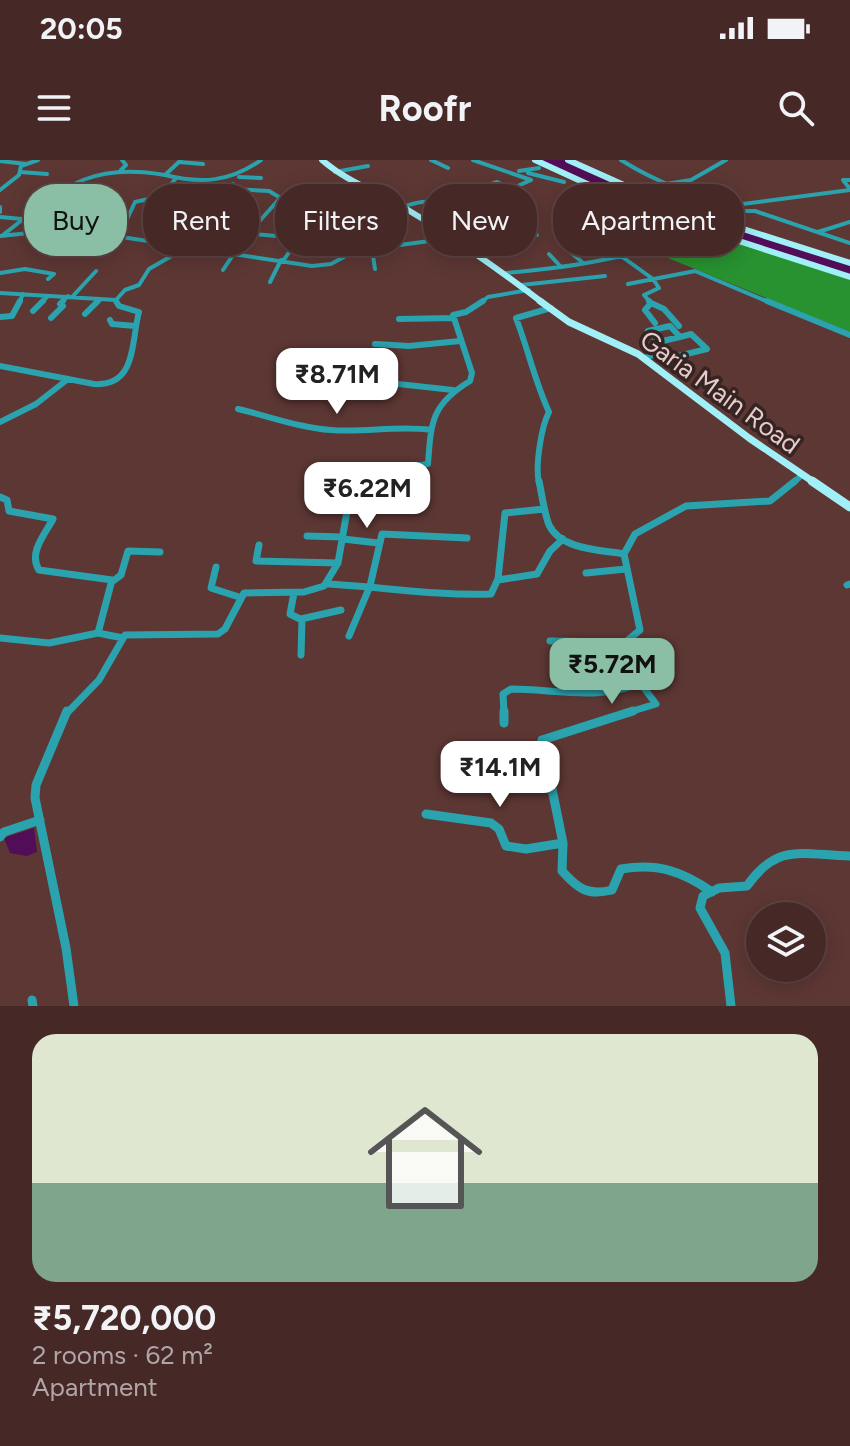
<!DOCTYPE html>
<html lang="en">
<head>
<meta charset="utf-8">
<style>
  :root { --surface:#462927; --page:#4d312f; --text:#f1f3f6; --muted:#b0a6a7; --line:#5e4544; --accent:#8abfa5 }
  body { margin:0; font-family:Figtree,sans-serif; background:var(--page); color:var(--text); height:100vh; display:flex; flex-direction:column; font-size:30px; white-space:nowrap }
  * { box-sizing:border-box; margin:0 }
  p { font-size:26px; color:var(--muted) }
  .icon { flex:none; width:44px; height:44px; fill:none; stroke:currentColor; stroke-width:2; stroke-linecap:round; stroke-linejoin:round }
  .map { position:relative; height:846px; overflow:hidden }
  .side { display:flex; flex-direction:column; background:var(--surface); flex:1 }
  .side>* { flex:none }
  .guide { position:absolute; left:24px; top:24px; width:802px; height:72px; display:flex; gap:16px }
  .fabs { position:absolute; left:746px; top:742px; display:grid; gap:16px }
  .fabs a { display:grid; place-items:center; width:80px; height:80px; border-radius:50%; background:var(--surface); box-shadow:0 4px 20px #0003,0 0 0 2px var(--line); font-size:40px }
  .price { position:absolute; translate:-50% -68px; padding:0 18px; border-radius:16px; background:#fff; color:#222; font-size:26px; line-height:52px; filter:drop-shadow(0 2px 4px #0008) }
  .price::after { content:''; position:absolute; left:50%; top:48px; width:24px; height:18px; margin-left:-12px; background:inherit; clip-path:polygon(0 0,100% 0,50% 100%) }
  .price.on { background:var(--accent); color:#111 }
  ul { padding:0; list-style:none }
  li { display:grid; align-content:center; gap:16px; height:424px; padding:0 32px }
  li+li { border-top:2px solid var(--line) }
  li span { display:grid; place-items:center; height:248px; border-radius:24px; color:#555 }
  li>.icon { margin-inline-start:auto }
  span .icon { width:144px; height:144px; fill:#fffc; stroke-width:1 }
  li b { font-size:34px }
  .tag { padding:0 28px; border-radius:32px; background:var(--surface); box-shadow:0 4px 20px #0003,0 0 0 2px var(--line); font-size:28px; line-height:72px }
  .tag.on { background:var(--accent); color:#111 }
  .status { display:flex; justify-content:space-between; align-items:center; height:56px; padding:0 40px; background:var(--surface); direction:ltr }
  .status svg { height:22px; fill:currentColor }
  header { display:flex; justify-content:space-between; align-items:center; height:104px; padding:0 32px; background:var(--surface); font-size:36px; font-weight:700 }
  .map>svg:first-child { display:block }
  .forest { fill:#27922f }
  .water { fill:#510d57 }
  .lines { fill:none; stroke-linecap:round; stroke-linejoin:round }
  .minor-far3 { stroke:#2ba3ae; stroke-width:4 }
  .minor-far2 { stroke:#2ba3ae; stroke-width:6 }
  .minor-far1 { stroke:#2ba3ae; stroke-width:7 }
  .minor { stroke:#2ba3ae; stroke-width:9 }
  .major-far2 { stroke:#a1eff7; stroke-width:6 }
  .major-far1 { stroke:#a1eff7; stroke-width:7 }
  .major { stroke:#a1eff7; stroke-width:9 }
  .labels { text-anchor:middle; stroke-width:7; stroke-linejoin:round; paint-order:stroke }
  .far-street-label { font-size:26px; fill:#e5ccca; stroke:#362423 }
</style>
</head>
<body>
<div class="status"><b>20:05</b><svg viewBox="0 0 49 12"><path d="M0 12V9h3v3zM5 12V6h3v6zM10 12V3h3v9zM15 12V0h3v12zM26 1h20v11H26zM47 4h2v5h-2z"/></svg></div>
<header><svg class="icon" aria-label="menu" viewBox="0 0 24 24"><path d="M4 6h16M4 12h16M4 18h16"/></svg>Roofr<svg class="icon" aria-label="search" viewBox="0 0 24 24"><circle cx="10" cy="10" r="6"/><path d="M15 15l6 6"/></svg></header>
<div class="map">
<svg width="850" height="846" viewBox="0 0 850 846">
  <rect width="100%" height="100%" fill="#5d3734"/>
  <path class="forest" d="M707,71L850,120V172L653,92Z"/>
  <path class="water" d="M542,0H565L637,34L850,105V116L640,45Z
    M34,668L37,692L27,696L10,693L4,678Z"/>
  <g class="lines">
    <path class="minor-far3" d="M181,0L165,15C201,24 230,22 261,0
      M431,0L448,8
      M621,0C659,24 698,37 741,49L720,61
      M0,1L26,4
      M179,2L203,4
      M121,10L126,5L122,0
      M519,11L539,8
      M20,12L47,14
      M335,12L368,6
      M528,13L564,22
      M239,17L261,18
      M176,18L162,36L208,45L220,43L233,24
      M850,20H843L850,29
      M666,24L691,20L726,0
      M461,27L480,39
      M232,29L269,31L279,37L320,40L376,32
      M0,30L19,15L21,6L38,0
      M494,36L486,26L497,22L518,32
      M281,37L256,65L253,74L299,78L283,101
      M348,37L354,49
      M493,37L512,40
      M217,45L225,51L236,52V60L256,65
      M735,45L850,30
      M0,47V52
      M402,47C429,38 427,43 452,43C481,42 505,32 531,20L473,0
      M741,51H755L850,83
      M0,57L22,59
      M316,57L320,40
      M651,70L677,81
      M562,72L575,85L567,89L583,103
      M818,72L850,62
      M3,75C61,30 87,1 165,15
      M0,76L69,69L312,106L331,104L355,91L452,78
      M119,77L135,42L162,36
      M453,79L498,73L537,75
      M67,82L81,71
      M372,89L375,109
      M470,89L503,82L499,79L479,81L474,78
      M54,90L60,79L74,70
      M549,94L561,107
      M621,96L653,119L659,128L644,135L651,143
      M223,110L233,95
      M0,113L25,109L54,114L48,119
      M506,113C574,107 640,97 703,69
      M270,122L281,100
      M628,124L695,111L771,143
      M521,125L605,116
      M0,133L116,140
      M73,136L96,111
      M19,143L23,134
      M41,143L48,136
      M61,143L68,136
      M96,143L99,139
      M117,143L116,140L125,130L139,125L149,109L182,90L190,78L198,53L208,45
      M480,143L488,137L529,130"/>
    <path class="minor-far2" d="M649,141L651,143L645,150L655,163
      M767,141L850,175
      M651,143L664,149L679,166
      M33,151L43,141
      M85,154L98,141
      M0,157L12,156L20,141
      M51,158L63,146L60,144L63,141
      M399,159L452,158
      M110,160L112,164L135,166
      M670,166L680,177L658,182L648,171Z
      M375,184L409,186L460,181
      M644,198L667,191L674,197L707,189L691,174L680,177
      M0,206L94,224C137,227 131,181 139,152L119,146L116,141
      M344,207L387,214L389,223L453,230
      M238,249C268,256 300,268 331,270C365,273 397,265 431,270
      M0,262L36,244L68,219
      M357,323L373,311L428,304C431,261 432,244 470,221L472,213L453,155L466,152L483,141
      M539,323C535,307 541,267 549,252C535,222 528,189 516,158L551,148
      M793,323L802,315"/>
    <path class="minor-far1" d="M0,337L7,340L9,351L53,359C45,374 28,393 39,410L112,420L98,473L123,478
      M313,340L347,342
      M307,376L343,377
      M343,379L378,383
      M259,385L256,401L338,403
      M624,394L635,374L686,346L770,341L795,321
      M216,407L211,428L239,437
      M586,413L626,409
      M498,420L537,414L550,391L563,379
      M113,421L121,415L128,391L160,392
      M328,424C383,427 436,436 491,434L498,419L505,353L544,349
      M847,425L850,424
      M294,433L290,454L302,460L301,495
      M301,459L341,450
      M349,476L370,426L382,374L467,378
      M0,478L49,483L98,473
      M550,481L622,482
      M67,553L99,520L125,475L218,474L225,469L244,433L304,432L324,426L338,403L351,328L360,321
      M504,553L503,534L511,529C554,529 604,542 644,521L643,512L622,485L640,470L624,394C601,390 561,390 549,365C544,352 542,335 539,321
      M626,553L656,544L641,524"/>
    <path class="minor" d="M67,551L36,625L35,638L66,788L74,846
      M504,551V563
      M633,551L542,580L563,683L562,711C578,729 588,736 612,730L621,709C658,703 682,711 712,732
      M426,654L491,663L499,669L506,686L526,689L563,683
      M0,677L4,672L40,660
      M32,840L33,846
      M731,846L725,793L700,748L703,736L719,728L747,726C778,682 802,695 850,696"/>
    <path class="major-far2" d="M322,0C346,21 375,31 403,47C452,76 498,109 543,143
      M535,0L646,51L850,117
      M568,0L671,46L850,103"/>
    <path class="major-far1" d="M540,141L569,162L638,194L749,278L815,323"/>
    <path class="major" d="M812,321L850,347"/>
  </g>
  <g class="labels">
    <g class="far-street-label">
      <text transform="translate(720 232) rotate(36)" y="9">Garia Main Road</text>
    </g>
  </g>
</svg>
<div class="fabs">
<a><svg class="icon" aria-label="layers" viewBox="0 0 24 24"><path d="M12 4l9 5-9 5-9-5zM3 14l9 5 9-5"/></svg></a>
</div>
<b class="price" style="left:337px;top:256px">₹8.71M</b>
<b class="price" style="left:367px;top:370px">₹6.22M</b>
<b class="price on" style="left:612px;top:546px">₹5.72M</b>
<b class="price" style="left:500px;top:649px">₹14.1M</b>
<div class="guide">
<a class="tag on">Buy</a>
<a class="tag">Rent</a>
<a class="tag">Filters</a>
<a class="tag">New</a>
<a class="tag">Apartment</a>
</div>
</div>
<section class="side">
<ul>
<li><span style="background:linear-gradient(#dfe7d0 60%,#7fa58c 0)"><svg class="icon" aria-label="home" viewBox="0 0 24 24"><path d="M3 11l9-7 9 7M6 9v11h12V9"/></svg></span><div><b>₹5,720,000</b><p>2 rooms · 62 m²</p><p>Apartment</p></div></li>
</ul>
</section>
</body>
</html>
